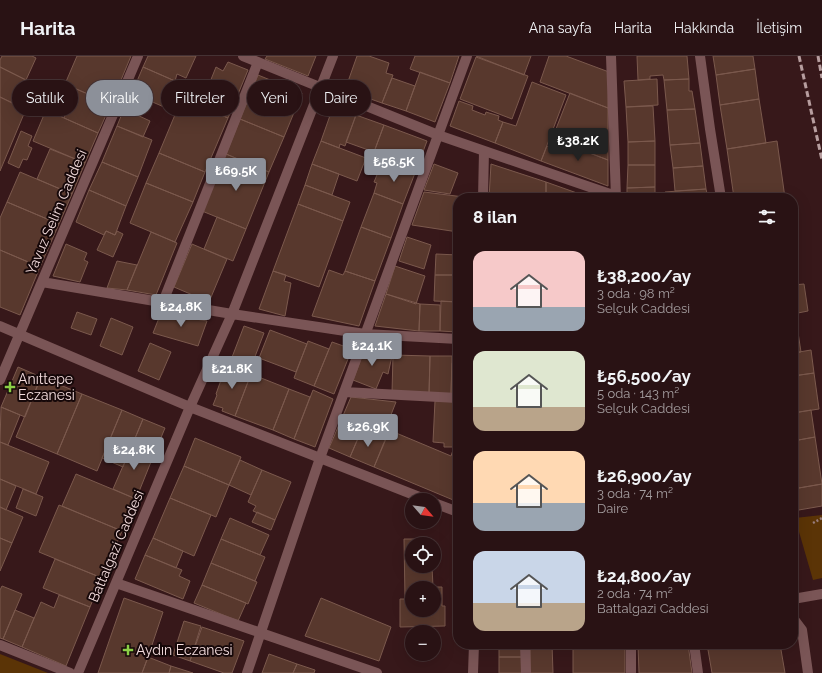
<!DOCTYPE html>
<html lang="tr">
<head>
<meta charset="utf-8">
<style>
  :root { --surface:#291214; --page:#352022; --text:#f1f3f6; --muted:#a59ea0; --line:#453234; --accent:#8c9099 }
  body { margin:0; font-family:Raleway,sans-serif; background:var(--page); color:var(--text); height:100vh; display:flex; flex-direction:column; font-size:15px; white-space:nowrap }
  * { box-sizing:border-box; margin:0 }
  p { font-size:13px; color:var(--muted) }
  .icon { flex:none; width:22px; height:22px; fill:none; stroke:currentColor; stroke-width:2; stroke-linecap:round; stroke-linejoin:round }
  .map { position:relative; flex:1; overflow:hidden }
  .side { position:absolute; left:453px; top:137px; width:345px; height:456px; display:flex; flex-direction:column; background:var(--surface); border-radius:16px; box-shadow:0 4px 16px #0002,0 0 0 1px var(--line) }
  .side>* { flex:none }
  .banner { position:absolute; left:12px; top:24px; width:380px; height:36px; display:flex; gap:8px }
  .needle { width:26px; rotate:118deg }
  .fabs { position:absolute; left:405px; top:437px; display:grid; gap:8px }
  .fabs a { display:grid; place-items:center; width:36px; height:36px; border-radius:50%; background:var(--surface); box-shadow:0 4px 16px #0002,0 0 0 1px var(--line); font-size:20px }
  .price { position:absolute; translate:-50% -34px; padding:0 9px; border-radius:4px; background:var(--accent); color:#fff; font-size:13px; line-height:26px; filter:drop-shadow(0 1px 2px #0008) }
  .price::after { content:''; position:absolute; left:50%; top:24px; width:12px; height:9px; margin-left:-6px; background:inherit; clip-path:polygon(0 0,100% 0,50% 100%) }
  .price.active { background:#222; color:#fff }
  ul { padding:0; list-style:none }
  li { display:flex; align-items:center; gap:12px; height:100px; padding:0 20px }
  li span { display:grid; place-items:center; flex:none; width:112px; height:80px; border-radius:12px; color:#555 }
  li>.icon { margin-inline-start:auto }
  span .icon { width:48px; height:48px; fill:#fffc; stroke-width:1 }
  li b { font-size:17px }
  h2 { display:flex; justify-content:space-between; align-items:center; height:48px; padding:0 20px; font-size:17px }
  .chip { padding:0 14px; border-radius:18px; background:var(--surface); box-shadow:0 4px 16px #0002,0 0 0 1px var(--line); font-size:14px; line-height:36px }
  .chip.active { background:var(--accent); color:#fff }
  header { display:flex; align-items:center; gap:24px; box-sizing:border-box; height:56px; padding:0 20px; background:var(--surface); border-bottom:1px solid var(--line) }
  header strong { font-size:19px }
  nav { display:flex; gap:22px; margin-inline-start:auto; font-size:14px }
  .map>svg:first-child { display:block }
  .green { fill:#5b3406 }
  .building { fill:#58382d; stroke:#7b594d; fill-rule:evenodd }
  .lines { fill:none; stroke-linecap:round; stroke-linejoin:round }
  .path { stroke:#987d7e; stroke-width:2.5; stroke-dasharray:2 2; stroke-linecap:butt }
  .minor { stroke:#7a5556; stroke-width:10 }
  .rail { stroke:#b79e9f; stroke-width:3; stroke-dasharray:6 3; stroke-linecap:butt }
  .poi-dot { fill:#8bce46; stroke:#160809; stroke-width:1.5 }
  .labels { text-anchor:middle; stroke-width:4; stroke-linejoin:round; paint-order:stroke }
  .street-label { font-size:14px; fill:#f4ddde; stroke:#160809 }
  .poi-label { font-size:14px; fill:#f4ddde; stroke:#160809; text-anchor:start }
</style>
</head>
<body>
<header>
<strong>Harita</strong>
<nav><a>Ana sayfa</a><a>Harita</a><a>Hakkında</a><a>İletişim</a></nav>
</header>
<div class="map">
<svg width="822" height="617" viewBox="0 0 822 617">
  <rect width="100%" height="100%" fill="#37181a"/>
  <path class="green" d="M822,459V522L813,524L795,462Z
    M0,598L48,617H0Z"/>
  <path class="building" d="M2,0H32L36,2L26,24L0,11V4Z
    M77,0H131L111,48L65,28Z
    M148,0H196L186,22L177,18L175,25L143,11Z
    M267,0H316L308,20L265,3Z
    M357,0H369L389,7L386,17L393,19L382,47L345,34Z
    M415,0H459L450,27L410,13Z
    M476,0H531L524,19Z
    M549,0H566L609,16L608,52L540,26Z
    M637,0H687L689,23L664,24L663,19L650,20V23L638,24Z
    M713,0H753L755,13L716,19Z
    M476,1L528,20L512,63L460,43Z
    M228,6L248,14L236,43L208,31L216,11L223,15Z
    M0,11L26,24L14,48L0,41Z
    M143,11L175,25L164,51L132,37Z
    M755,13L759,43L720,49L716,19Z
    M420,16L450,27L435,66L406,55Z
    M258,19L302,37L284,81L240,63Z
    M392,22L415,30L406,55L382,47Z
    M657,23L658,49L626,51L624,25Z
    M689,23V35H692L695,53L667,54L664,24Z
    M532,26L566,39L541,105L495,87L503,66L516,70Z
    M208,31L236,43L228,62L200,50Z
    M76,33L111,48L98,77L64,62Z
    M570,37L608,52V104L552,83Z
    M0,41L26,53L0,115Z
    M182,42L228,62L205,116L159,97Z
    M759,43L766,87L727,93L720,49Z
    M459,45L473,50L472,54L485,59L486,56L499,60L498,64L503,66L495,87L450,70Z
    M653,50L655,85L628,86L626,51Z
    M333,51L356,59L345,90L340,88L339,92L321,85Z
    M124,53L150,65L143,81L117,70Z
    M695,53L700,87L670,89L667,54Z
    M46,54L98,77L85,107L33,85Z
    M356,59L384,69L374,96L346,86Z
    M240,63L284,81L269,116L226,98Z
    M384,69L427,85L415,117L380,104L382,98L374,96Z
    M117,70L152,84L138,121L102,106Z
    M21,75L32,80L28,90L32,92L27,104L23,103L19,112L8,107Z
    M321,85L366,102L357,125L312,108Z
    M559,85L608,104V130L541,105L547,90L556,94Z
    M655,85V109H628V86Z
    M777,85L785,142H734L727,93Z
    M700,87L703,110L673,112L670,89Z
    M50,93L85,107L72,138L37,123Z
    M159,97L205,116L193,146L146,127Z
    M226,98L269,116L246,173L202,155Z
    M102,106L138,121L126,150L89,134Z
    M385,106L415,117L403,148L374,137L377,127L374,126L379,114L382,115Z
    M312,108L339,118L332,139L305,129Z
    M434,108L458,117L450,138L424,134Z
    M491,108L546,126V141L489,142Z
    M628,109H655V131L627,132Z
    M703,110L706,133L675,135L673,112Z
    M20,116L72,138L59,168L7,146Z
    M546,126L591,142H546Z
    M146,127L193,146L175,186L130,167Z
    M305,129L350,146L343,165L298,148Z
    M655,131V142H627V132Z
    M706,133L708,142H665V136Z
    M89,134L126,150L115,179L106,175L104,179L76,166Z
    M424,136L472,142H458V176L412,169Z
    M374,137L403,148L391,182L361,171Z
    M7,146L59,168L40,211L0,194V162Z
    M298,148L343,165L319,231L273,215Z
    M217,161L246,173L233,205L204,193Z
    M361,171L391,182L375,225L345,215Z
    M106,175L115,179L117,175L123,178L113,201L97,194Z
    M151,176L177,187L156,239L127,234Z
    M407,181L431,189L424,213L399,205Z
    M66,188L87,197L84,204L88,206L80,226L53,220Z
    M192,188L227,203L209,246L174,231Z
    M0,194L40,211L20,259L0,251Z
    M793,194L798,229H793Z
    M436,198L458,199V219H435Z
    M117,205L137,209L127,234L107,232Z
    M395,210L425,220L416,248L386,238Z
    M329,214L343,219L345,215L375,225L359,270L312,260Z
    M273,215L286,219L284,225L291,227L285,260L259,253Z
    M435,219H458V246L434,245Z
    M804,228L808,255L793,258V229Z
    M386,238L420,248L419,275L375,270Z
    M441,245L458,246V276L440,275Z
    M420,248L440,249V275H419Z
    M77,256L97,263L91,279L71,272Z
    M161,257L207,265L198,290L153,277Z
    M795,257L801,296L793,297V258Z
    M111,262L133,271L122,299L100,290Z
    M244,270L264,277L251,311L245,309L243,314L229,309Z
    M270,274L307,288L296,316L259,302Z
    M308,285L329,293L314,330L294,322Z
    M332,286L352,293L334,338L314,330Z
    M150,287L171,296L159,324L138,315Z
    M366,290L392,300L388,318L383,316L376,333L353,324Z
    M811,294L814,317L793,320V297Z
    M393,299L430,300L429,338L392,337Z
    M430,300H452L451,338H429Z
    M452,307H458V339L451,338Z
    M229,309L251,318L235,360L222,355L223,352L213,349L217,339L216,338L221,324L223,325Z
    M18,311L41,321L25,361L1,351Z
    M814,317L819,353L793,357V320Z
    M251,318L289,333L273,374L235,360Z
    M41,321L82,338L57,398L16,381Z
    M289,333L310,341L294,383L273,374Z
    M313,334L333,343L315,391L294,383Z
    M82,338L122,354L97,415L57,398Z
    M351,341L396,346L383,379L342,362Z
    M435,345L458,346V391H444V387L433,386Z
    M1,351L20,359L8,389L0,386Z
    M122,354L143,363L123,411L102,402Z
    M811,354L815,381L793,385V357Z
    M143,363L165,372L155,396L133,387Z
    M341,364L362,373L350,401L329,392Z
    M362,373L386,383L374,411L350,401Z
    M389,374L451,400L453,394L458,397V446L374,411Z
    M815,381L822,428L793,433V385Z
    M195,382L241,401L229,429L184,410Z
    M0,386L49,406L36,438L0,423Z
    M133,387L155,396L136,443L113,433Z
    M240,404L262,414L251,439L229,429Z
    M184,410L229,429L216,461L170,442Z
    M262,414L291,426L275,464L253,455L256,450L248,446Z
    M76,418L136,443L122,475L62,450Z
    M0,423L16,430L6,454L0,451Z
    M822,428V450L793,455V433Z
    M23,433L43,441L36,460L16,452Z
    M170,442L211,459L194,500L153,482Z
    M59,449L122,475L102,522L39,496Z
    M0,451L23,461L12,487L0,482Z
    M257,456L275,464L271,474L252,466Z
    M230,462L269,479L260,499L221,483Z
    M0,482L12,487L0,515Z
    M153,482L183,495L176,512L145,499Z
    M221,483L265,501L255,525L211,507Z
    M404,483H432V488H412V510H432L433,531H442V550H445V570L400,571V543H405ZM412,532H434V554H412Z
    M145,499L182,514L179,520L190,525L183,543L135,523Z
    M55,503L102,522L90,551L43,532Z
    M211,507L257,526L248,548L202,529Z
    M202,529L246,547L238,565L194,547Z
    M2,530L22,538L3,583L0,582V534Z
    M59,539L90,551L66,610L22,591L41,546L54,552Z
    M124,542L163,556L148,601L142,617H98Z
    M321,542L391,571L379,605L305,580Z
    M15,554L34,562L22,591L3,583Z
    M184,565L201,570L190,605L173,599Z
    M202,571L244,585L232,617H224L190,605Z
    M499,588H522V601H499Z
    M530,588H552L553,617H530Z
    M573,588H625V617H573Z
    M638,588H688L692,617H639Z
    M707,588H780L785,617H712Z
    M269,598L297,608L293,617H262Z
    M148,601L171,610L169,617H142Z
    M499,601H522V617H499Z
    M297,608L315,614L314,617H293Z
    M171,610L193,617H169Z"/>
  <g class="lines">
    <path class="path" d="M813,467L822,462"/>
    <path class="minor" d="M243,0L438,79L616,140
      M611,0L616,142
      M700,0L710,73L721,142
      M483,142L484,95
      M42,226L232,258L365,278L458,283
      M163,246L258,6
      M0,270L190,351L427,444
      M0,324L138,0
      M344,336L458,342
      M434,447L458,456
      M116,527L377,617
      M793,543L822,538
      M793,562L802,574L808,617
      M525,588L526,617
      M631,588V617
      M694,588L698,617
      M0,589L70,617
      M78,617L190,351L232,258L333,0
      M247,617L320,402L467,0
      M473,617L474,588"/>
    <path class="rail" d="M799,0L822,104
      M818,0L822,22"/>
  </g>
  <g class="poi-dot">
    <path d="M8 325h4v4h4v4h-4v4h-4v-4h-4v-4h4z"/>
    <path d="M126 588h4v4h4v4h-4v4h-4v-4h-4v-4h4z"/>
  </g>
  <g class="labels">
    <g class="street-label">
      <text transform="translate(56 156) rotate(-67)" y="5">Yavuz Selim Caddesi</text>
      <text transform="translate(116 490) rotate(-67)" y="5">Battalgazi Caddesi</text>
    </g>
    <g class="poi-label">
      <text x="18" y="328">Anıttepe<tspan x="18" dy="16">Eczanesi</tspan></text>
      <text x="136" y="599">Aydın Eczanesi</text>
    </g>
  </g>
</svg>
<div class="fabs">
<a><svg class="needle" viewBox="-14 -14 28 28"><path d="M0-13l5 13h-10z" fill="#e53935"/><path d="M0 13l5-13h-10z" fill="#a59ea0"/></svg></a>
<a><svg class="icon" aria-label="locate" viewBox="0 0 24 24"><circle cx="12" cy="12" r="6"/><path d="M12 2v4M12 18v4M2 12h4M18 12h4"/></svg></a>
<a>+</a>
<a>−</a>
</div>
<b class="price active" style="left:578px;top:106px">₺38.2K</b>
<b class="price" style="left:394px;top:127px">₺56.5K</b>
<b class="price" style="left:236px;top:136px">₺69.5K</b>
<b class="price" style="left:181px;top:272px">₺24.8K</b>
<b class="price" style="left:372px;top:311px">₺24.1K</b>
<b class="price" style="left:232px;top:334px">₺21.8K</b>
<b class="price" style="left:368px;top:392px">₺26.9K</b>
<b class="price" style="left:134px;top:415px">₺24.8K</b>
<div class="banner">
<a class="chip">Satılık</a>
<a class="chip active">Kiralık</a>
<a class="chip">Filtreler</a>
<a class="chip">Yeni</a>
<a class="chip">Daire</a>
</div>
<section class="side">
<h2>8 ilan<svg class="icon" aria-label="filters" viewBox="0 0 24 24"><path d="M4 7h16M4 17h16"/><circle cx="9" cy="7" r="2"/><circle cx="15" cy="17" r="2"/></svg></h2>
<ul>
<li><span style="background:linear-gradient(#f6c9c9 70%,#9aa5b1 0)"><svg class="icon" aria-label="home" viewBox="0 0 24 24"><path d="M3 11l9-7 9 7M6 9v11h12V9"/></svg></span><div><b>₺38,200/ay</b><p>3 oda · 98 m²</p><p>Selçuk Caddesi</p></div></li>
<li><span style="background:linear-gradient(#dfe7d0 70%,#b9a48a 0)"><svg class="icon" aria-label="home" viewBox="0 0 24 24"><path d="M3 11l9-7 9 7M6 9v11h12V9"/></svg></span><div><b>₺56,500/ay</b><p>5 oda · 143 m²</p><p>Selçuk Caddesi</p></div></li>
<li><span style="background:linear-gradient(#ffd9b3 65%,#9aa5b1 0)"><svg class="icon" aria-label="home" viewBox="0 0 24 24"><path d="M3 11l9-7 9 7M6 9v11h12V9"/></svg></span><div><b>₺26,900/ay</b><p>3 oda · 74 m²</p><p>Daire</p></div></li>
<li><span style="background:linear-gradient(#c9d6e8 65%,#b9a48a 0)"><svg class="icon" aria-label="home" viewBox="0 0 24 24"><path d="M3 11l9-7 9 7M6 9v11h12V9"/></svg></span><div><b>₺24,800/ay</b><p>2 oda · 74 m²</p><p>Battalgazi Caddesi</p></div></li>
</ul>
</section>
</div>
</body>
</html>
